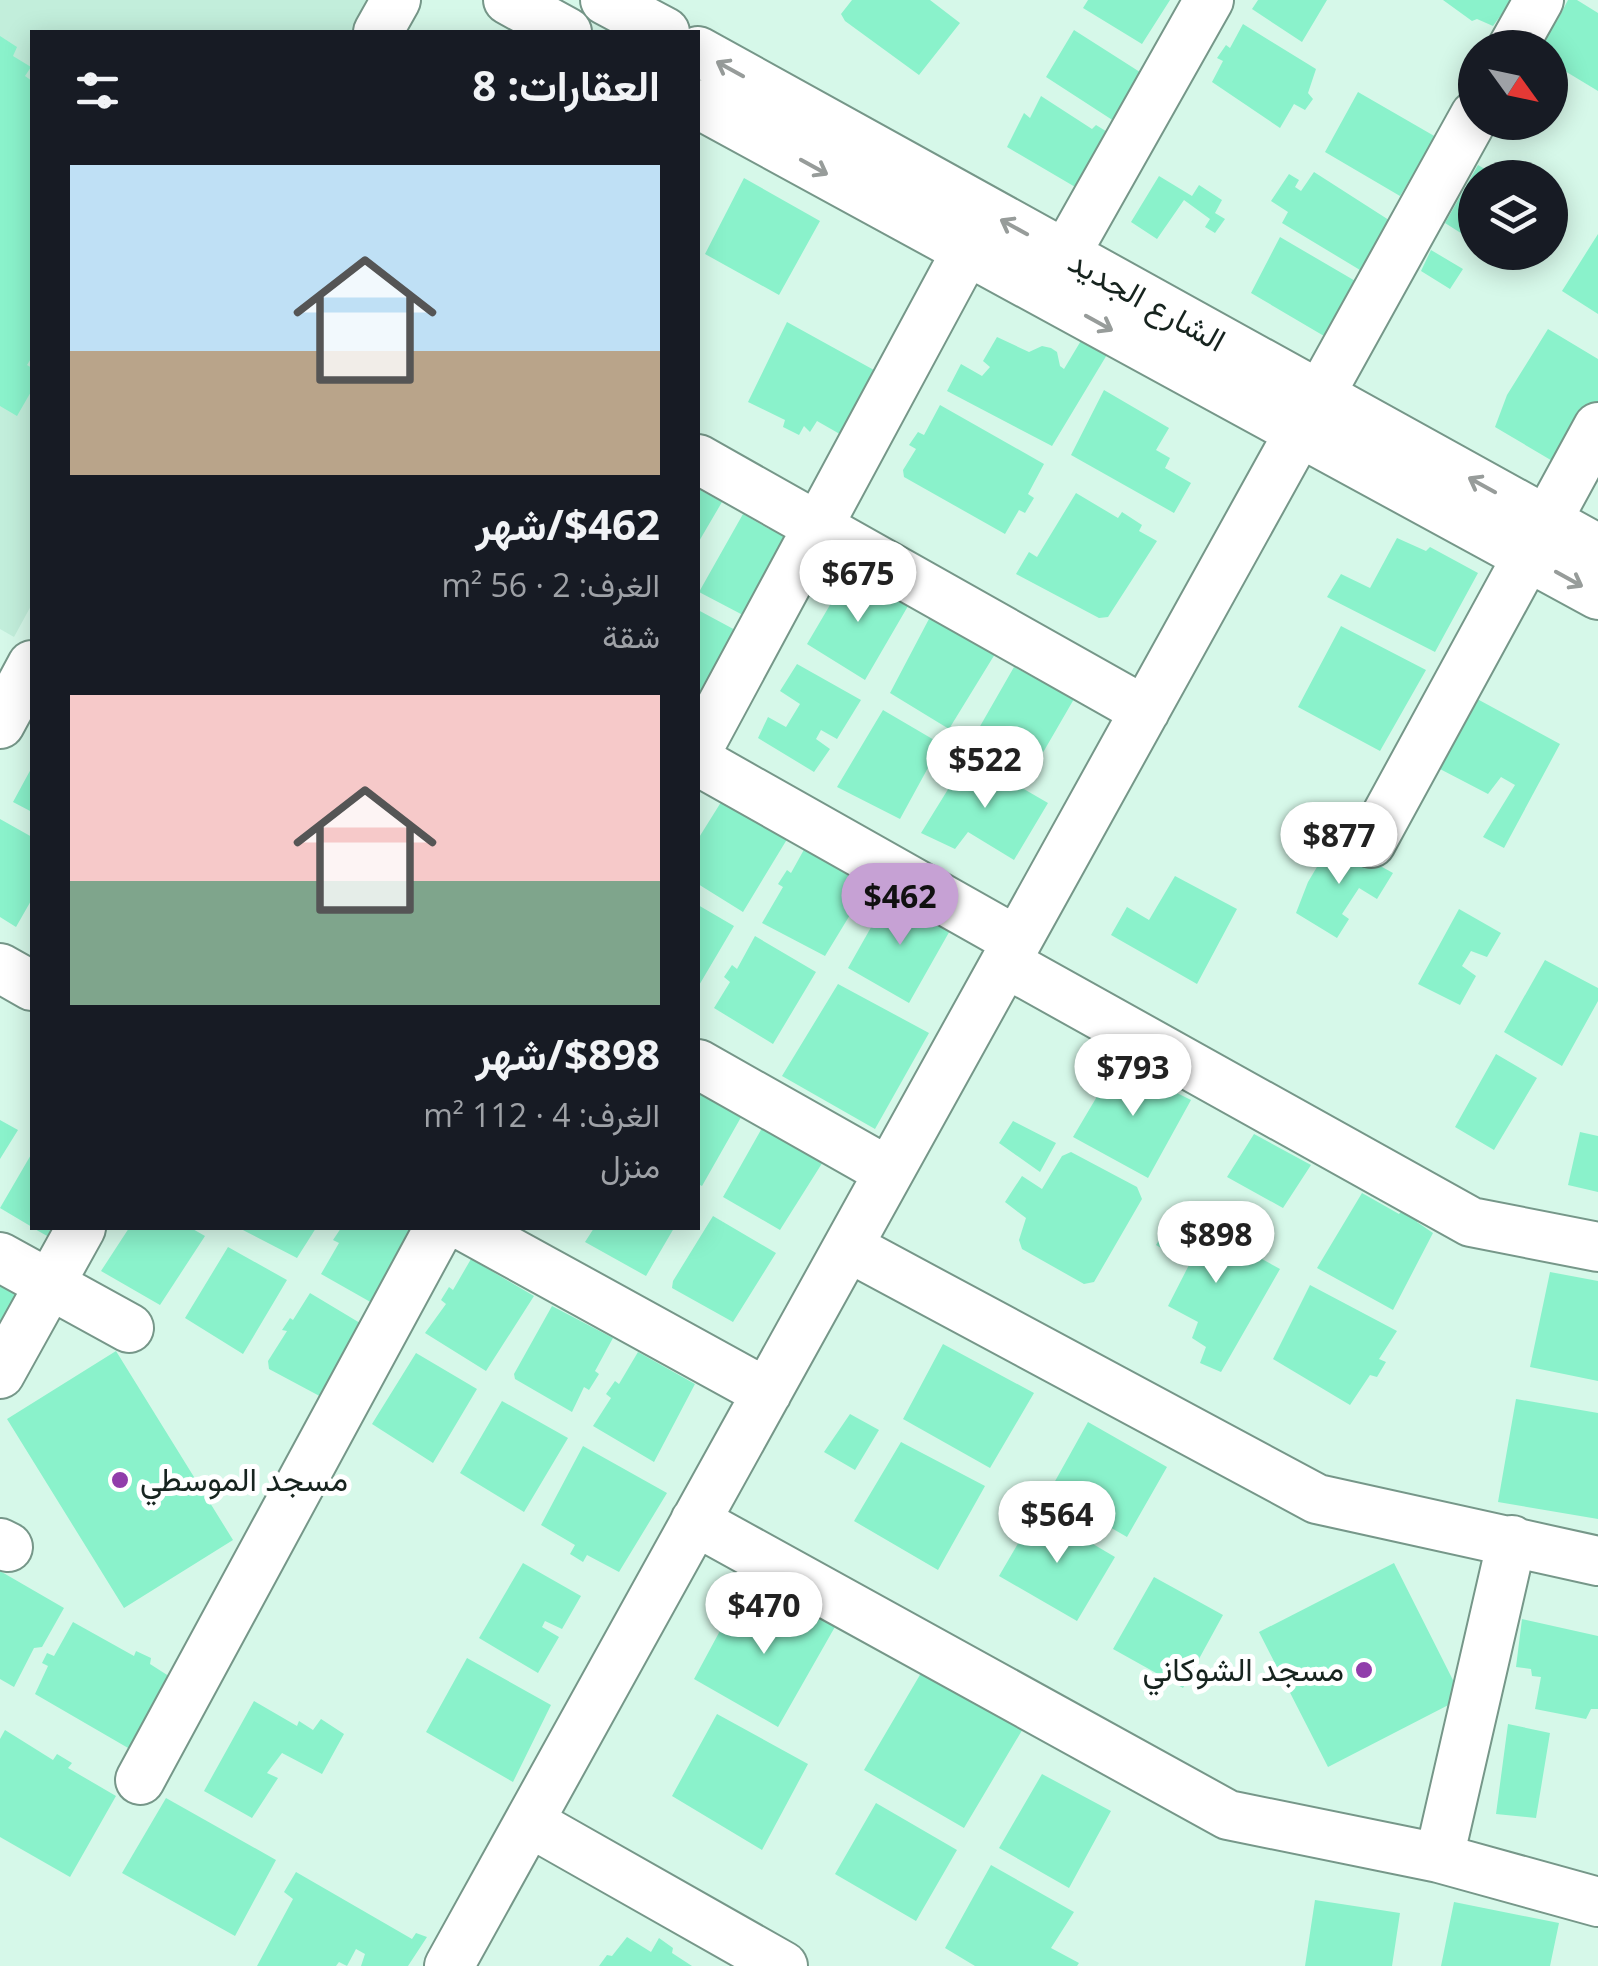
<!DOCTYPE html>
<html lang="ar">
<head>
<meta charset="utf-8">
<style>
  :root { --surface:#171b24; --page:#242831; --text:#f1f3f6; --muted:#9ea1a6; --accent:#c6a1d4 }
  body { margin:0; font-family:"Open Sans",Vazirmatn,sans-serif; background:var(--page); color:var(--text); direction:rtl; height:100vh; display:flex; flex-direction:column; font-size:38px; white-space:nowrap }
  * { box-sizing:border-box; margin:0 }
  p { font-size:32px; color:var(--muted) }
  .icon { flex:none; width:55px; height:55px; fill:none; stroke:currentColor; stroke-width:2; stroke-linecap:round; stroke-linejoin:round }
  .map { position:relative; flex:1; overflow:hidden; direction:ltr }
  .panel { position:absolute; left:30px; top:30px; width:670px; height:1200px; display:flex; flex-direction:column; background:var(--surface); border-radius:0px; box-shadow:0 5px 25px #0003; direction:rtl }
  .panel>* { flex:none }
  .needle { width:65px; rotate:123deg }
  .tools { position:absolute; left:1458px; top:30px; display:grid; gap:20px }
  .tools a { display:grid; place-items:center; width:110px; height:110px; border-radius:50%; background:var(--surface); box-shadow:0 5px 25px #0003; font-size:50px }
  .price { position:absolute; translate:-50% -85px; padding:0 22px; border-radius:35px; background:#fff; color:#222; font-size:32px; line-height:65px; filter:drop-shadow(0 2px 5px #0008) }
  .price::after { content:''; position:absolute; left:50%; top:60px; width:30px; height:22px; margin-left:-15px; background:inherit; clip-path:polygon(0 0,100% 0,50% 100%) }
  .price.current { background:var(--accent); color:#111 }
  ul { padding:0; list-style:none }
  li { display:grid; align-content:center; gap:20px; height:530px; padding:0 40px }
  li span { display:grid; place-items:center; height:310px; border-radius:0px; color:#555 }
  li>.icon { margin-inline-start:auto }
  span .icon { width:180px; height:180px; fill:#fffc; stroke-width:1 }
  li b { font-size:42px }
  h2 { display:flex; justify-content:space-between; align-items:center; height:120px; padding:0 40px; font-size:42px }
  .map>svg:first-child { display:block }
  .built { fill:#c2eedb }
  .building { fill:#8af2cb }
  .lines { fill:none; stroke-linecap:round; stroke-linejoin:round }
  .minor-casing { stroke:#769789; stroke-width:52 }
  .minor { stroke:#fff; stroke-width:48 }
  .oneway { stroke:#979c9a }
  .poi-dot { fill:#913dab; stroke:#fff; stroke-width:4 }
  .labels { text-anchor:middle; stroke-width:10; stroke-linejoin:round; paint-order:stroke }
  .street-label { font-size:32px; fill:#17241f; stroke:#fff }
  .poi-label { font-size:32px; fill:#17241f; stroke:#fff; text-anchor:start }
</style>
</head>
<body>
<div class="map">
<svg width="1598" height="1966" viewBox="0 0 1598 1966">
  <rect width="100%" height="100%" fill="#d6f8e9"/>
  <path class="built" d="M0,0H369L351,32H32V604L14,637L0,629Z"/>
  <path class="building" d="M852,0H930L960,23L919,75L845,21L841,14Z
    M1088,0H1170L1142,44L1083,8Z
    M1258,0H1327L1302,42L1252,9Z
    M1443,0H1515L1514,17L1504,11L1493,26L1477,19L1472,21Z
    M1568,0H1577L1598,13V91L1550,62V48H1542L1545,42L1540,32L1549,22L1557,21Z
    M1243,24L1316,69L1308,93L1313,99L1305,110L1294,104L1280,128L1212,82L1223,61L1217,58L1226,45L1230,48Z
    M1074,30L1154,81L1117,123L1046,77Z
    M0,36L17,47L13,56L31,67L25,76L32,81V357L27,365L32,368V390L17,416L0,406Z
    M1358,92L1436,137L1400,196L1325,152Z
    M1041,96L1092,129L1096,125L1117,138L1082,191L1007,147L1024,113L1030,118Z
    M1478,165L1500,178H1475V242L1445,223Z
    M1314,172L1392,222L1360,270L1282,223L1288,212L1271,201L1289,174L1299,180L1295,187L1301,191Z
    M1159,176L1192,196L1199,185L1222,200L1215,213L1225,219L1215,233L1205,227L1210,219L1184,200L1157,239L1131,222Z
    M744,178L820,221L779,295L705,254Z
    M1598,234V314L1562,291Z
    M1280,237L1357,282L1339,318L1324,336L1251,293Z
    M1431,250L1463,269L1450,289L1421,271Z
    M1492,252H1529L1519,269Z
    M787,322L883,375L845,437L817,421L810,432L804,426L799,435L783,427L785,420L748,402Z
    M1548,329L1598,359V411L1566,469L1495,427L1507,395Z
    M997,337L1029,352L1042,346L1051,348L1057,352L1060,366L1064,369L1082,339L1108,353L1052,446L947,391L961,364L982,376L990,367L983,361Z
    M1104,390L1169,428L1156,450L1170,458L1165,468L1191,483L1174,513L1071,455Z
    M940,405L1044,464L1028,494L1034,498L1025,513L1019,510L1005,534L904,477L903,470L916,449L909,445L918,432L924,435Z
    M698,481L705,486L702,491L722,502L698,543Z
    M1076,493L1118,518L1122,512L1142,525L1139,531L1157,541L1108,617L1099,618L1016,574L1029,552L1037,557Z
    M743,514L769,529L773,523L788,532L785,537L804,548L760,624L699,592Z
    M1397,538L1426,551L1430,547L1478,573L1435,652L1327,597L1341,574L1370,588Z
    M850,571L908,606L865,680L807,644Z
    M698,610L752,639L698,706Z
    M930,617L995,654L949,729L890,693Z
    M1341,626L1426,670L1380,751L1298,707Z
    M797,664L861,700L837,739L821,730L816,739L830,749L814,772L758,738L768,717L786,727L800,704L780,691Z
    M1014,667L1074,699L1030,775L971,742Z
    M1457,688L1560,744L1504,848L1483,837L1515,785L1501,777L1488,794L1440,769L1416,805Z
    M883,710L941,744L900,819L837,787Z
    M968,757L1048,803L1014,860L968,832L955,849L921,833Z
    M32,767V812L13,802Z
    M723,799L789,836L743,912L698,884V839Z
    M0,819L32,837V899L16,927L0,917Z
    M1333,840L1393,873L1377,899L1359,888L1342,914L1349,919L1337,938L1296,913L1308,882Z
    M806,846L870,882L825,956L762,923L783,887L778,884L787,870L791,873Z
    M1175,876L1237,909L1197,984L1111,935L1127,907L1149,920Z
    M891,892L952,927L909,1003L848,968Z
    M698,905L734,926L698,987Z
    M1459,909L1501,933L1487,957L1471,951L1462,966L1476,976L1460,1005L1418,984Z
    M755,936L816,972L773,1044L714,1008L730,982L724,977L732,965L737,969Z
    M1545,960L1598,988V1001L1562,1066L1504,1032Z
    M838,984L929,1033L875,1129L782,1076Z
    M1496,1054L1537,1078L1494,1150L1455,1127Z
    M1118,1061L1145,1076L1150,1068L1165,1076L1159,1084L1191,1100L1148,1178L1073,1137Z
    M698,1082L744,1112L702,1186L698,1184Z
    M0,1120L18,1130L0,1159Z
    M766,1121L826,1157L780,1230L723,1197Z
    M1013,1121L1056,1143L1040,1172L999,1143Z
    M1580,1132L1598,1136V1192L1568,1185Z
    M1254,1134L1311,1165L1283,1208L1227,1177Z
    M1071,1152L1137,1187L1142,1199L1094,1282L1084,1284L1022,1249L1019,1240L1026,1218L1005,1202L1022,1176L1042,1189L1062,1156Z
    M32,1153V1227L0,1208Z
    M1362,1193L1399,1214L1404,1208L1419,1218L1417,1222L1433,1233L1393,1310L1317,1268Z
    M1176,1212L1280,1269L1221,1372L1200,1363L1206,1347L1192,1338L1198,1322L1168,1306L1189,1265L1156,1245Z
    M713,1216L776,1253L733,1322L672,1288L673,1281Z
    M33,1228H65L56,1241Z
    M129,1228H191L205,1236L160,1305L101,1271Z
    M239,1228H316L297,1258Z
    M341,1228H412L425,1235L381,1308L321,1274L339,1243L333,1240Z
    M594,1228H674L646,1276L585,1242Z
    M228,1247L287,1280L243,1354L185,1318Z
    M471,1259L534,1296L486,1371L425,1333L446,1304L441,1300L449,1287L453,1290Z
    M1550,1272L1598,1281V1381L1530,1367Z
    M0,1273L37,1297L0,1359Z
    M1310,1285L1397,1331L1379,1359L1386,1362L1377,1377L1370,1375L1350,1405L1273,1359Z
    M310,1293L370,1329L327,1400L269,1369L268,1361L287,1331L282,1330L290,1318L293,1320Z
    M552,1306L613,1338L595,1371L599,1374L589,1390L584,1387L572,1412L515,1379L514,1374Z
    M943,1344L1034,1393L990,1468L903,1419Z
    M116,1351L233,1540L124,1608L7,1419Z
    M638,1352L695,1384L654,1462L593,1426L611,1398L606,1394L615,1381L619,1384Z
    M416,1353L477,1389L433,1463L372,1424Z
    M1516,1399L1598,1413V1519L1498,1502Z
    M502,1401L568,1438L524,1512L460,1473Z
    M850,1414L879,1430L855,1470L824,1452Z
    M1088,1422L1167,1467L1127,1537L1049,1492Z
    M901,1442L985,1486L938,1570L854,1521Z
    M583,1446L667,1493L619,1572L587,1555L583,1562L570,1554L575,1545L541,1525Z
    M1037,1511L1115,1557L1077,1621L999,1576Z
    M523,1563L581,1596L562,1629L545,1621L542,1627L559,1637L538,1673L479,1638Z
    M1394,1563L1462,1698L1328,1767L1259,1632Z
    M0,1571L64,1608L42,1647L34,1648L14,1687L0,1679Z
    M1154,1577L1223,1615L1183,1688L1113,1649Z
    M742,1590L805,1627L820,1605L840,1618L778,1727L694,1679Z
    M1522,1619L1598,1636V1709H1591L1586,1719L1535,1709L1541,1677L1532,1676L1531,1669L1516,1667Z
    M73,1622L134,1656L136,1651L151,1658L150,1664L175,1680L135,1752L35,1694L48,1666L42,1663L47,1653L54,1656Z
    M467,1658L551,1705L513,1782L426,1732Z
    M924,1668L1024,1727L964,1828L864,1770Z
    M254,1701L297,1726L299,1721L313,1730L321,1719L344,1734L322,1774L282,1753L267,1773L278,1778L252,1818L204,1791Z
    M717,1714L808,1764L762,1850L672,1796Z
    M1508,1724L1550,1733L1536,1818L1496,1814Z
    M5,1730L53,1760L57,1754L72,1763L68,1768L116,1796L70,1877L0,1837V1739Z
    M1042,1774L1111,1811L1069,1888L999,1848Z
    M166,1798L276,1860L235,1936L122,1873Z
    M876,1803L957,1850L916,1921L835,1874Z
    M991,1865L1074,1912L1051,1948L1079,1963L1077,1966H975L945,1948Z
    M296,1872L412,1939L416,1933L427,1937L408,1966H361L365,1954L356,1949L347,1966L339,1962L336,1966H257L293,1899L284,1892Z
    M1315,1900L1400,1913L1392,1966H1305Z
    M1454,1902L1559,1923L1550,1966H1441Z
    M627,1937L651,1952L659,1938L673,1948L672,1953L692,1966H599L607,1955L612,1956Z"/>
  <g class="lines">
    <g class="minor-casing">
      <path id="minor" d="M508,0L567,32
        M605,0L665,32
        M378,32L396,0
        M1512,48L1539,0
        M698,51L1598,549
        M698,104L1598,595
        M1065,255L1209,0
        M698,459L1145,711
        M0,724L32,665
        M698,749L967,250
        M698,761L1017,941
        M1371,843L1598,427
        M1006,963L1471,1222L1598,1247
        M0,968L32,986
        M698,1064L889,1172
        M467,1228L767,1393
        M848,1247L1317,1499L1598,1561
        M0,1257L129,1328
        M0,1374L81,1228
        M695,1521L1228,1815L1439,1858L1598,1902
        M0,1543L8,1547
        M140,1780L439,1228
        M529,1822L783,1966
        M1439,1858L1512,1540
        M449,1966L1475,115"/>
    </g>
    <use href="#minor" class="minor"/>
  </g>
  <defs><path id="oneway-shaft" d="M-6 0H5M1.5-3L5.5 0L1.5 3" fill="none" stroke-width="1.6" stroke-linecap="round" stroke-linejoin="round" transform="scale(2.5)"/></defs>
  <g class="oneway">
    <use href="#oneway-shaft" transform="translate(730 69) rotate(-151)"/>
    <use href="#oneway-shaft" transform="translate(814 167) rotate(29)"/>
    <use href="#oneway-shaft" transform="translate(1014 227) rotate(-151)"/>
    <use href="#oneway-shaft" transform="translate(1099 323) rotate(29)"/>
    <use href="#oneway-shaft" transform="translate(1482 485) rotate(-151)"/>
    <use href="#oneway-shaft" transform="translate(1569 579) rotate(29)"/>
  </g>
  <g class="poi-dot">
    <circle cx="120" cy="1480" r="10"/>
    <circle cx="1364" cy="1670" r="10"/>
  </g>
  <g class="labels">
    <g class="street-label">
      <text transform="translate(1147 301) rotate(29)" y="11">الشارع الجديد</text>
    </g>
    <g class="poi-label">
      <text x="140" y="1491">مسجد الموسطي</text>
      <text x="1344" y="1681" text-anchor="end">مسجد الشوكاني</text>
    </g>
  </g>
</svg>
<div class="tools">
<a><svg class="needle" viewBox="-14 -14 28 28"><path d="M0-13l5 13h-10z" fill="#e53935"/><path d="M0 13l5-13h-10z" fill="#9ea1a6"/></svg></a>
<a><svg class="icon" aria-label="layers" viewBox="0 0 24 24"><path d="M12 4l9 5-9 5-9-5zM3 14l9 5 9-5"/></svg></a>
</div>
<b class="price" style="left:858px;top:625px">$675</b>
<b class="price" style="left:985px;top:811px">$522</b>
<b class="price" style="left:1339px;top:887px">$877</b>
<b class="price current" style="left:900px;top:948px">$462</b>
<b class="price" style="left:1133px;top:1119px">$793</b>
<b class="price" style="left:1216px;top:1286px">$898</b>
<b class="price" style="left:1057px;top:1566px">$564</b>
<b class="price" style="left:764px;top:1657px">$470</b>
<section class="panel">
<h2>العقارات: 8<svg class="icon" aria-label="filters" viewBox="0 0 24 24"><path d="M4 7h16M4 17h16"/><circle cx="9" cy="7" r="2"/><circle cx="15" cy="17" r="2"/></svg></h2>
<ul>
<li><span style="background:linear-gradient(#bfe0f5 60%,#b9a48a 0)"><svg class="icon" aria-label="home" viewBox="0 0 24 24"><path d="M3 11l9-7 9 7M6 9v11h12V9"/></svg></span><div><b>$462/شهر</b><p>الغرف: 2 · 56 m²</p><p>شقة</p></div></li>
<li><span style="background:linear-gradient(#f6c9c9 60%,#7fa58c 0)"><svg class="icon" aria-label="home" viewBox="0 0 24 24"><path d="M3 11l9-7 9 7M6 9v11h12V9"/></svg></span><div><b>$898/شهر</b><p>الغرف: 4 · 112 m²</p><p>منزل</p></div></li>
</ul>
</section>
</div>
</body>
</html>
